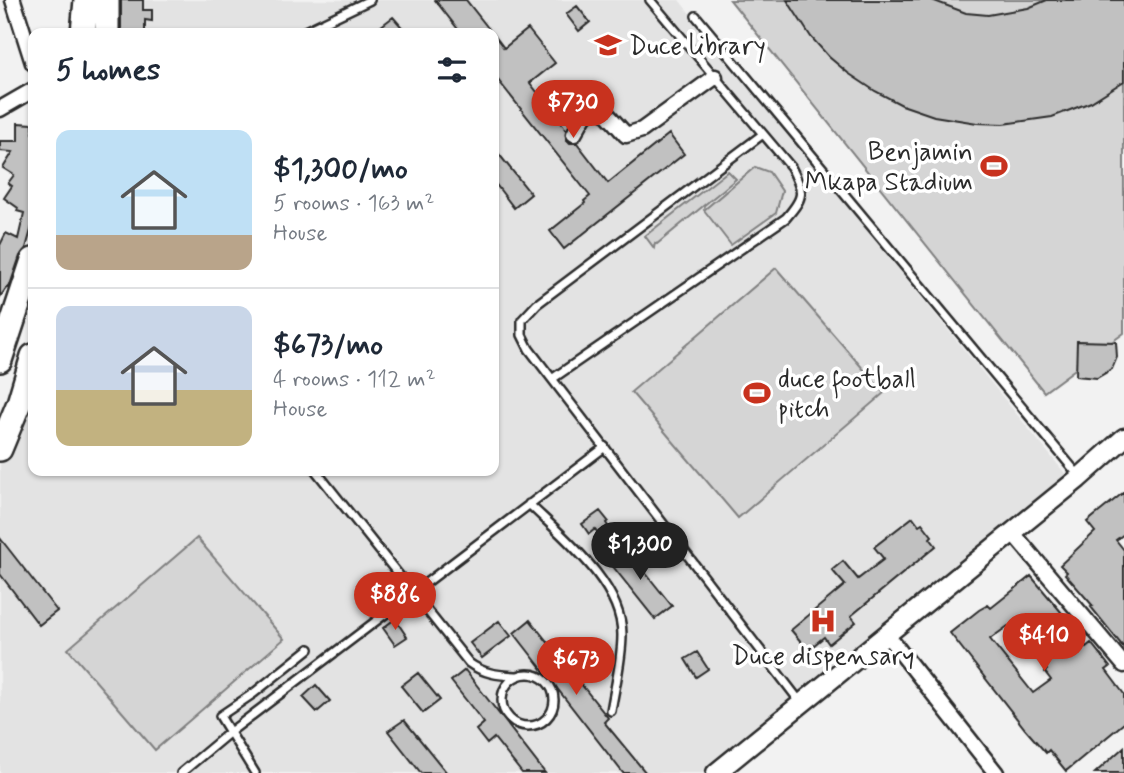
<!DOCTYPE html>
<html lang="en">
<head>
<meta charset="utf-8">
<style>
  :root { --surface:#fff; --page:#f2f2f3; --text:#1f2937; --muted:#747a83; --line:#e0e1e3; --accent:#c8321e }
  body { margin:0; font-family:Mynerve,sans-serif; background:var(--page); color:var(--text); height:100vh; display:flex; flex-direction:column; font-size:26px; white-space:nowrap }
  * { box-sizing:border-box; margin:0 }
  p { font-size:23px; color:var(--muted) }
  .icon { flex:none; width:38px; height:38px; fill:none; stroke:currentColor; stroke-width:2; stroke-linecap:round; stroke-linejoin:round }
  .map { position:relative; flex:1; overflow:hidden }
  .details { position:absolute; left:28px; top:28px; width:471px; height:448px; display:flex; flex-direction:column; background:var(--surface); border-radius:14px; box-shadow:0 2px 5px #0004 }
  .details>* { flex:none }
  .price { position:absolute; translate:-50% -60px; padding:0 16px; border-radius:24px; background:var(--accent); color:#fff; font-size:23px; line-height:46px; filter:drop-shadow(0 2px 4px #0008) }
  .price::after { content:''; position:absolute; left:50%; top:42px; width:21px; height:16px; margin-left:-10px; background:inherit; clip-path:polygon(0 0,100% 0,50% 100%) }
  .price.active { background:#222; color:#fff }
  ul { padding:0; list-style:none }
  li { display:flex; align-items:center; gap:21px; height:175px; padding:0 28px }
  li+li { border-top:2px solid var(--line) }
  li span { display:grid; place-items:center; flex:none; width:196px; height:140px; border-radius:14px; color:#555 }
  li>.icon { margin-inline-start:auto }
  span .icon { width:84px; height:84px; fill:#fffc; stroke-width:1 }
  li b { font-size:30px }
  h2 { display:flex; justify-content:space-between; align-items:center; height:84px; padding:0 28px; font-size:30px }
  .map>svg:first-child { display:block }
  .built { fill:#e3e3e3 }
  .green { fill:#d5d5d5; stroke:#808080; stroke-width:2 }
  .building { fill:#c1c1c1; stroke:#2b2b2b; stroke-width:2; fill-rule:evenodd }
  .lines { fill:none; stroke-linecap:round; stroke-linejoin:round }
  .service-casing { stroke:#2b2b2b; stroke-width:12 }
  .minor-casing { stroke:#2b2b2b; stroke-width:19 }
  .tertiary-casing { stroke:#2b2b2b; stroke-width:23 }
  .primary-casing { stroke:#2b2b2b; stroke-width:28 }
  .service { stroke:#fff; stroke-width:7 }
  .minor { stroke:#fff; stroke-width:14 }
  .tertiary { stroke:#fff; stroke-width:18 }
  .primary { stroke:#fff; stroke-width:23 }
  .labels { text-anchor:middle; stroke-width:7; stroke-linejoin:round; paint-order:stroke }
  .poi-label { font-size:26px; fill:#2b2b2b; stroke:#fff; text-anchor:start }
</style>
</head>
<body>
<div class="map">
<svg width="1124" height="773" viewBox="0 0 1124 773">
  <rect width="100%" height="100%" fill="#f2f2f2"/>
  <filter id="ink" filterUnits="userSpaceOnUse"><feTurbulence type="fractalNoise" baseFrequency=".0143" numOctaves="2"/><feDisplacementMap in="SourceGraphic" scale="14" xChannelSelector="R" yChannelSelector="G"/><feConvolveMatrix kernelMatrix="1 2 1 2 8 2 1 2 1" color-interpolation-filters="sRGB"/></filter>
  <g filter="url(#ink)">
    <path class="built" d="M109,0H679L1068,477L971,562L706,773H0V457L33,382V471H494V33H107Z"/>
    <path class="green" d="M730,0H1124V333L1044,392Z
      M755,167L769,172L782,191L776,213L731,245L704,210Z
      M728,171L736,179L657,244L655,243L654,248L645,236Z
      M776,268L884,393L738,518L631,392Z
      M197,538L284,639L155,750L68,649Z"/>
    <path class="building" d="M121,0H143V10H152V21L145,20V33H121Z
      M435,0H466L492,33H461Z
      M787,0H932L966,13L988,15L1028,8L1047,0H1124V81L1091,102L1052,117L1003,124L977,123L934,116L902,105L875,91L848,73L829,57L811,37Z
      M577,6L590,22L579,31L566,14Z
      M393,17L407,33H372Z
      M528,29L555,63L530,83L566,129V139L570,143H577L608,183L669,134L684,154L564,249L550,231L585,203L584,201L590,196L494,75V35L504,48Z
      M18,123L33,124V223L26,248L20,256L9,288L7,287L0,297V245L6,233L18,239L24,213L17,211L18,208L4,198L12,186L8,183L14,175L3,168L13,152L0,151V141H18Z
      M494,148L531,194L514,208L494,182Z
      M1077,341L1116,342L1117,357L1112,369L1097,378L1076,376Z
      M1124,492V534L1116,540L1124,550V648L1091,607L1093,606L1065,574L1067,572L1060,565L1095,532L1087,522Z
      M600,511L608,521L606,523L608,526L598,533L595,529L589,534L582,524Z
      M913,517L919,525L922,523L932,536L930,538L936,546L851,616L856,622L829,644L824,637L808,650L791,630L845,585L832,570L843,561L858,579L884,559L874,547Z
      M0,538L57,611L39,625L0,574Z
      M624,546L672,606L655,619L607,559Z
      M1031,576L1067,619L1065,621L1086,647L1091,643L1110,667L1106,670L1124,694V723L1066,771L1049,750L1046,753L1025,729L950,633L979,610L988,605L991,608ZM1008,626L1047,670L1045,672L1051,680L1033,693L990,639Z
      M395,619L407,637L395,645L383,628Z
      M530,620L608,718L604,722L646,773H623L514,633Z
      M499,621L511,636L482,658L470,643Z
      M697,652L708,669L696,677L685,659Z
      M465,670L545,773H522L494,738L487,744L476,730L484,723L451,681Z
      M418,673L440,700L423,713L401,686Z
      M316,685L330,701L317,712L303,697Z
      M404,720L447,773H421L388,731Z
      M1124,747V773H1095Z"/>
    <g class="lines">
      <g class="service-casing">
        <path id="service" d="M696,16L1080,477
          M301,33L370,0
          M763,134L537,304L522,320V335L529,349L801,703
          M552,379L786,218C805,196 804,193 791,167L650,0
          M316,471L469,663C484,674 498,675 516,676
          M529,504C563,537 622,584 622,635C622,660 615,686 611,711
          M502 700a26 26 0 1 1 52 0a26 26 0 1 1-52 0Z
          M181,773L230,732L605,447
          M255,773L220,716L254,693L309,649"/>
      </g>
      <g class="minor-casing">
        <path id="minor" d="M13,0L33,63
          M0,109L33,90
          M574,134L584,116L597,103L626,135L642,130L715,77
          M1012,532L1124,665
          M887,635L996,773"/>
      </g>
      <g class="tertiary-casing">
        <path id="tertiary" d="M716,773L1078,479L1124,438"/>
      </g>
      <g class="primary-casing">
        <path id="primary" d="M83,33L86,0
          M107,33V0
          M0,360L33,260
          M0,449L19,403L33,356"/>
      </g>
      <use href="#service" class="service"/>
      <use href="#minor" class="minor"/>
      <use href="#tertiary" class="tertiary"/>
      <use href="#primary" class="primary"/>
    </g>
  </g>
  <defs>
    <g id="university-bare" transform="scale(2.1)"><path d="M0-5L7-2L0 1L-7-2ZM-4 1L0 2.5L4 1V4Q0 6-4 4Z" fill="#c8321e" stroke="#fff" stroke-width="2.5" paint-order="stroke"/></g>
    <g id="stadium-bare" transform="scale(2.1)"><path d="M0-5a6.5 5 0 1 0 0 10a6.5 5 0 1 0 0-10ZM-3.5-1.8h7v3.6h-7Z" fill="#c8321e" stroke="#fff" stroke-width="2.5" paint-order="stroke"/></g>
    <g id="hospital-bare" transform="scale(2.1)"><path d="M-5-5h3v3.5h4V-5h3V5h-3V1.5h-4V5h-3Z" fill="#c8321e" stroke="#fff" stroke-width="2.5" paint-order="stroke"/></g>
  </defs>
  <g fill-rule="evenodd">
    <use href="#university-bare" x="608" y="45"/>
    <use href="#stadium-bare" x="994" y="166"/>
    <use href="#stadium-bare" x="757" y="393"/>
    <use href="#hospital-bare" x="823" y="621"/>
  </g>
  <g class="labels">
    <g class="poi-label">
      <text x="629" y="54">Duce library</text>
      <text x="973" y="160" text-anchor="end">Benjamin<tspan x="973" dy="30">Mkapa Stadium</tspan></text>
      <text x="778" y="387">duce football<tspan x="778" dy="30">pitch</tspan></text>
      <text x="823" y="664" text-anchor="middle">Duce dispensary</text>
    </g>
  </g>
</svg>
<b class="price" style="left:573px;top:140px">$730</b>
<b class="price active" style="left:640px;top:582px">$1,300</b>
<b class="price" style="left:395px;top:632px">$886</b>
<b class="price" style="left:1044px;top:673px">$410</b>
<b class="price" style="left:576px;top:697px">$673</b>
<section class="details">
<h2>5 homes<svg class="icon" aria-label="filters" viewBox="0 0 24 24"><path d="M4 7h16M4 17h16"/><circle cx="9" cy="7" r="2"/><circle cx="15" cy="17" r="2"/></svg></h2>
<ul>
<li><span style="background:linear-gradient(#bfe0f5 75%,#b9a48a 0)"><svg class="icon" aria-label="home" viewBox="0 0 24 24"><path d="M3 11l9-7 9 7M6 9v11h12V9"/></svg></span><div><b>$1,300/mo</b><p>5 rooms · 163 m²</p><p>House</p></div></li>
<li><span style="background:linear-gradient(#c9d6e8 60%,#c2b280 0)"><svg class="icon" aria-label="home" viewBox="0 0 24 24"><path d="M3 11l9-7 9 7M6 9v11h12V9"/></svg></span><div><b>$673/mo</b><p>4 rooms · 112 m²</p><p>House</p></div></li>
</ul>
</section>
</div>
</body>
</html>
